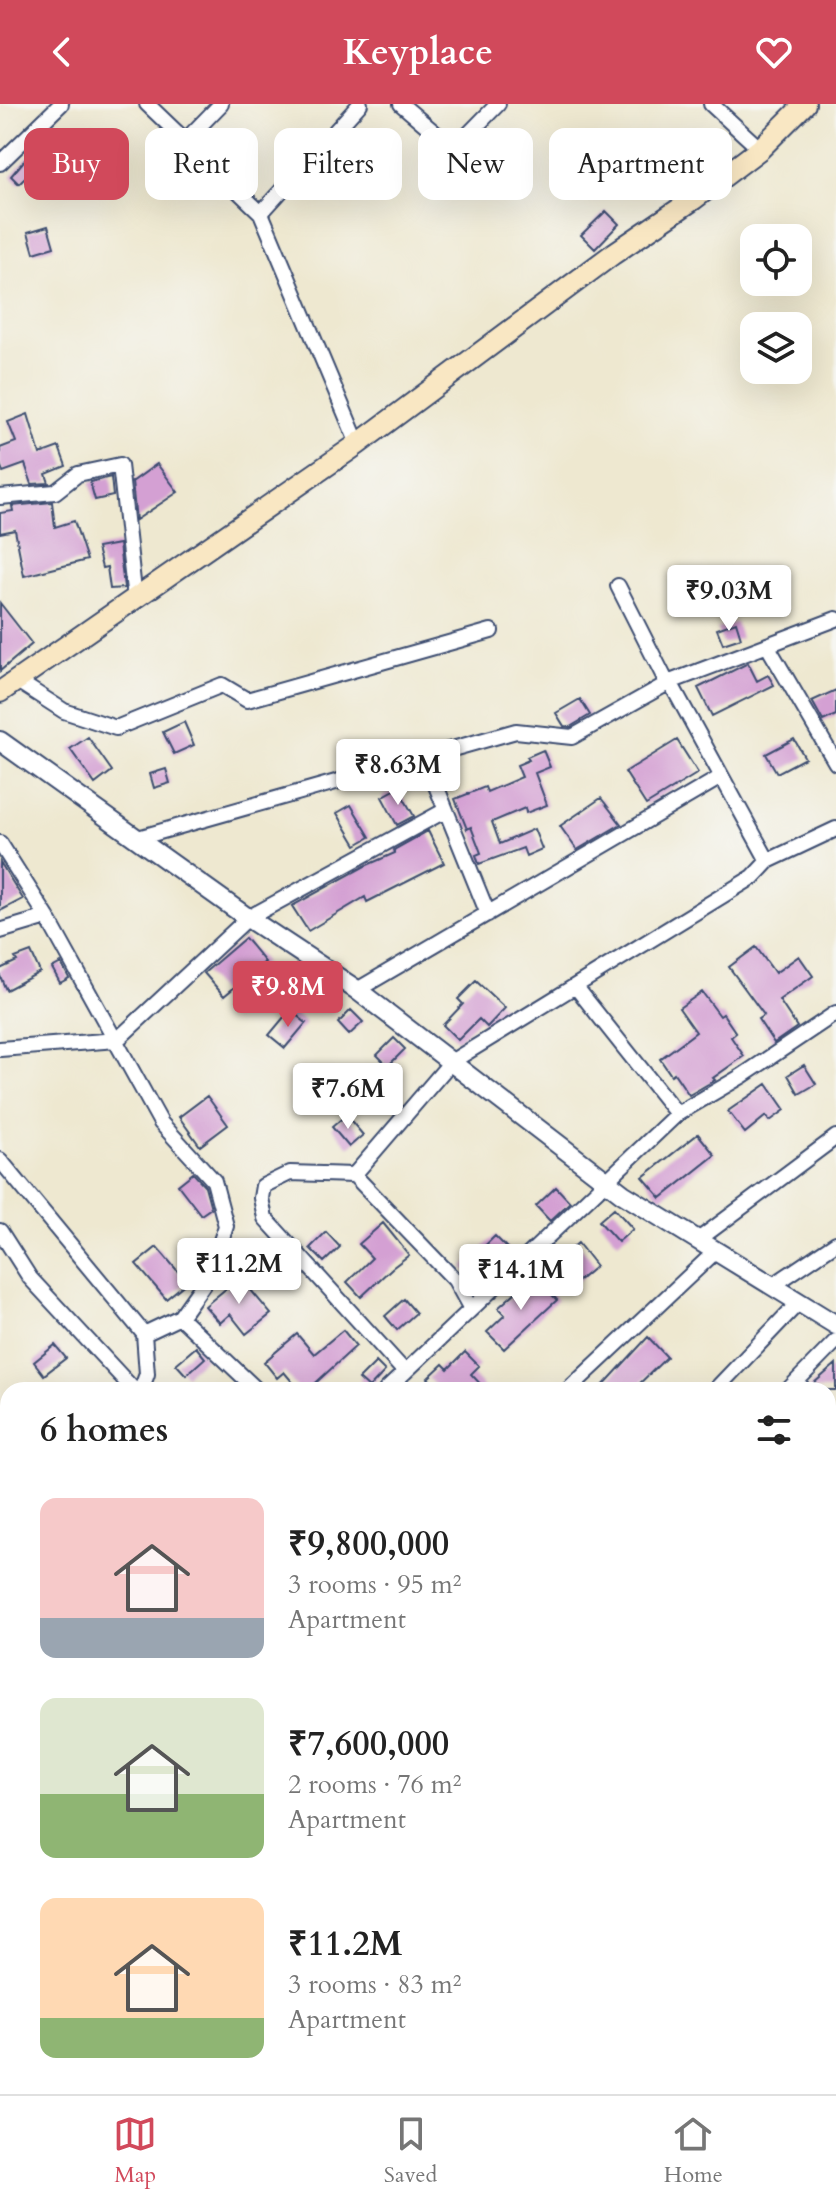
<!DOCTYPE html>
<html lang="en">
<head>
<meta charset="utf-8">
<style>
  :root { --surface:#fff; --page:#f2f2f2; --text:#222; --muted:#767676; --line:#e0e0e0; --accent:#d1495b }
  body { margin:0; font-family:Cardo,serif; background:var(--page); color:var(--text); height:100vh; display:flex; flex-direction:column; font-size:30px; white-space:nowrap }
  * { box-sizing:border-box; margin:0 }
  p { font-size:26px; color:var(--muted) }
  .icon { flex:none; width:44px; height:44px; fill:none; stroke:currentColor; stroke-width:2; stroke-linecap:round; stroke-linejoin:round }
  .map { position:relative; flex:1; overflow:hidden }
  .details { position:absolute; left:0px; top:1278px; width:836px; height:712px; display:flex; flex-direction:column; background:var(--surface); border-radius:24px 24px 0 0; box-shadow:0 8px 32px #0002 }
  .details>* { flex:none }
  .top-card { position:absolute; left:24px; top:24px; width:788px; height:72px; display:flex; gap:16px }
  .buttons { position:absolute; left:740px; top:120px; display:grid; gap:16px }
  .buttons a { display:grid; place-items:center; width:72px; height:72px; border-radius:16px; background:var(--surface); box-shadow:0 8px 32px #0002; font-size:40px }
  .price { position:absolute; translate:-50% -68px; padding:0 18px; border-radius:8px; background:#fff; color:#222; font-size:26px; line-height:52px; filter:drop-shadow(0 2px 4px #0008) }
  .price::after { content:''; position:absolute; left:50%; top:48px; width:24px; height:18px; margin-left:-12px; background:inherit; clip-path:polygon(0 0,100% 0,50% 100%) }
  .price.current { background:var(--accent); color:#fff }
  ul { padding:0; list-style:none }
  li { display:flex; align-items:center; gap:24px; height:200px; padding:0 40px }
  li span { display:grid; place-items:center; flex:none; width:224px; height:160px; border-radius:16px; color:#555 }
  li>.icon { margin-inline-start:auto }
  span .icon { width:96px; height:96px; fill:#fffc; stroke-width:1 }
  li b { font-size:34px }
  h2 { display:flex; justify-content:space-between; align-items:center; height:96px; padding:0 40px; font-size:34px }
  .pill { padding:0 28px; border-radius:16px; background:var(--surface); box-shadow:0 8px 32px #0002; font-size:28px; line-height:72px }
  .pill.current { background:var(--accent); color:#fff }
  header { display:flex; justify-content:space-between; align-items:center; height:104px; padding:0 40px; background:var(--accent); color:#fff; font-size:36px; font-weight:700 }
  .tabs { display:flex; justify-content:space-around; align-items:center; height:112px; border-top:2px solid var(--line); background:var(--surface); font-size:22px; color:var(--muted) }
  .tabs a { display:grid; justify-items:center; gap:4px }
  .tabs .current { color:var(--accent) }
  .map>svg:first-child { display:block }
  .building { fill:#d4a0d3 }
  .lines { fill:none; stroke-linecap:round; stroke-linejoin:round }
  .minor-casing { stroke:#3b4b6f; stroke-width:18 }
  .tertiary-casing { stroke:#3b4b6f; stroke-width:22 }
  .secondary-casing { stroke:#3b4b6f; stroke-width:24 }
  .minor { stroke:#fff; stroke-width:14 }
  .tertiary { stroke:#fff; stroke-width:18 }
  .secondary { stroke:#f9e7c3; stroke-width:20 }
</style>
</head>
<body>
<header><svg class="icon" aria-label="back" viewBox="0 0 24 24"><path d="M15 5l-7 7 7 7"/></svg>Keyplace<svg class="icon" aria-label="heart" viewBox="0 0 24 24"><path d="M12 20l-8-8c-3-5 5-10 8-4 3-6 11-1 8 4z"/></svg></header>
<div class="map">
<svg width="836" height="1990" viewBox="0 0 836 1990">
  <rect width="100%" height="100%" fill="#f6f6f2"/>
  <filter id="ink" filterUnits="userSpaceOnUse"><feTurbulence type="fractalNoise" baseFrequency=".0125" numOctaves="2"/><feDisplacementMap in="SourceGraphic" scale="16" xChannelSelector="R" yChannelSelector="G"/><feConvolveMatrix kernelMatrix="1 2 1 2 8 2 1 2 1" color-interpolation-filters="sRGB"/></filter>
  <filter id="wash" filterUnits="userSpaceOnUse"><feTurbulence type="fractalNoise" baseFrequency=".006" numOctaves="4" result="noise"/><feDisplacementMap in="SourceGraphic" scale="32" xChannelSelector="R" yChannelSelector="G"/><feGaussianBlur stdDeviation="1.8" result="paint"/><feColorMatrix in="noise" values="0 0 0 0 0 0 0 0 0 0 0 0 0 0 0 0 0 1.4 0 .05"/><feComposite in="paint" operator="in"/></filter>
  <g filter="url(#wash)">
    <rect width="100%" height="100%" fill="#eee8d0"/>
    <g id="blocks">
      <path class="building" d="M35,44L49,58L31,75L27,72L19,80L11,72Z
        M606,107L619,120L595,145L581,131Z
        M48,122L54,143L34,149L28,128Z
        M28,310L40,350L59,343L66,362L46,370L49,379L32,380L25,360L3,368L0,360V344L16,338L8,318Z
        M157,360L178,388L136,416L132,378Z
        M111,373L113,392L95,396L90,378Z
        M52,398L55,423L74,417L87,456L24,472L15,426L0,429V409L13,407L12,402Z
        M119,440L124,484L110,485L107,463L102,464L97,444Z
        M728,478L734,495L715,502L708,485Z
        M0,499L32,540L0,567Z
        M736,518L741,534L723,540L717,525Z
        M748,559L757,577L768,571L774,581L712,612L698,584Z
        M836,586V611L823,617L812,597Z
        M580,595L590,611L570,623L564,622L556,609Z
        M184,618L194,641L174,650L163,628Z
        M88,633L112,667L95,680L70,645Z
        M794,635L805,654L777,669L766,650Z
        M677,636L698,669L646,701L625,668Z
        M543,646L550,663L535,669L547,701L526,709L525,704L492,718L500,740L534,725L542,745L526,752L523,744L479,760L476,751L481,749L471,723L467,725L455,695L485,683L487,688L522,673L517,661L529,656L527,653Z
        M166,665L170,679L154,684L150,670Z
        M398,684L414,712L397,721L382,693Z
        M601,694L621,720L577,746L560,722Z
        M351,701L370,733L356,741L337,709Z
        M428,727L444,759L367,798L365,793L308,827L292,802L365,762L395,749L394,746Z
        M0,758L23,795L0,807Z
        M245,834L265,858L224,892L204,869Z
        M756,843L775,869L799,852L813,872L779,896L797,923L774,939L758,915L764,911L729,863Z
        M31,848L40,868L6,886L0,872V865L17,857L15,854Z
        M61,859L69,874L60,879L52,864Z
        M476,877L505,904L487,923L479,915L458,936L443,921L463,900L458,895Z
        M702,888L720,912L723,910L736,929L731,933L744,952L713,974L715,976L689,991L674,969L671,971L660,955L696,928L679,904Z
        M290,906L306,919L285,944L269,931Z
        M351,906L363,918L349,931L338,919Z
        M394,934L405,945L388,962L377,951Z
        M804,961L816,980L799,990L788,971Z
        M767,980L785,1006L770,1017L766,1012L745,1029L728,1007Z
        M207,992L228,1021L200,1042L179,1013Z
        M346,1011L363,1031L349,1043L332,1023Z
        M698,1030L715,1051L661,1094L643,1073Z
        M193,1069L205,1082L211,1104L201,1111L178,1081Z
        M556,1083L570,1098L550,1117L536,1102Z
        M614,1104L633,1125L618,1138L599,1117Z
        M383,1119L409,1151L392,1164L361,1193L347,1178L372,1154L359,1140Z
        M326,1128L340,1143L324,1158L310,1144Z
        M495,1132L509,1146L495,1160L498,1163L481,1181L463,1163Z
        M578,1139L596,1162L578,1177L559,1155Z
        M157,1143L187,1178L166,1195L136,1160Z
        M534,1172L557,1196L504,1245L487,1228L505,1211L498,1204Z
        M240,1173L271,1210L246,1230L230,1210L220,1219L205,1202Z
        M404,1195L416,1209L397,1226L385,1212Z
        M343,1226L356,1242L308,1286H299L284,1268L277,1274L264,1258L297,1230L314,1250Z
        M648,1233L667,1253L633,1286H599Z
        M55,1241L66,1254L44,1271L34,1258Z
        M196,1243L205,1254L186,1271L176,1260Z
        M465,1248L479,1262L471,1270L486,1286H439L428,1274L443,1260L448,1265Z
        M376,1258L385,1267L369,1284L359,1275Z
        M836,1260V1286H806Z"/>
    </g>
  </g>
  <g filter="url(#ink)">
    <use href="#blocks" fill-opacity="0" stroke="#3b4b6f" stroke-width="2"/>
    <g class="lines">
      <g class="minor-casing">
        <path id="minor" d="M147,0L261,109
          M401,0L454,45L498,0
          M711,0L760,45
          M185,37L221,0
          M0,59L61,0
          M358,340L261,109L360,0
          M0,393L55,388L78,370L120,361L135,496
          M618,482L667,579
          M767,541L836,659
          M16,576L64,607L116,624L222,581L247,596L491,527
          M670,578L768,757
          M424,652L488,810
          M138,734L516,627L572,633L670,578L836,515
          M0,739L47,813L161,1019L214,1077L226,1122L209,1172L180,1213L257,1286
          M0,827L47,813
          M576,883L677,1010
          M357,886L721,673
          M0,945L117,936L248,814L446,706
          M0,1056L144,1230
          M354,1071L451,958L753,773L768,757L836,725
          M0,1127L30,1174L134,1286
          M698,1136L836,1033
          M772,1182L836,1139
          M405,1268L265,1114L261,1094L263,1082L290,1069L354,1071L455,1176L471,1205
          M141,1286L147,1270L144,1230L180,1213
          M386,1286L677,1010L742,972L836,909
          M568,1286L716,1147
          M715,1286L799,1198
          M788,1286L836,1237
          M0,1327L8,1339
          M828,1371L836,1363
          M0,1433L8,1446
          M828,1445L836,1437
          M0,1547L8,1560
          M828,1595L836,1587
          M0,1650L8,1662
          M828,1681L836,1674
          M0,1712L8,1720
          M828,1797L836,1805
          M0,1846L8,1839
          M828,1936L836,1944
          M289,1982L298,1990
          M577,1982L586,1990
          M734,1982L743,1990"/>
      </g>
      <g class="tertiary-casing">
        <path id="tertiary" d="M0,637L248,814L357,886L623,1090L836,1221"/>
      </g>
      <g class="secondary-casing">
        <path id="secondary" d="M0,588L358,340L613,150L694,95L760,45L805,0"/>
      </g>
      <use href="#minor" class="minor"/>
      <use href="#tertiary" class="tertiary"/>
      <use href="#secondary" class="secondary"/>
    </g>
  </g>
</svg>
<div class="buttons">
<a><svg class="icon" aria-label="locate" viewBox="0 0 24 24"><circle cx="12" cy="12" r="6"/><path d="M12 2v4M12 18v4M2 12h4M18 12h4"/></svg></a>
<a><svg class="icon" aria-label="layers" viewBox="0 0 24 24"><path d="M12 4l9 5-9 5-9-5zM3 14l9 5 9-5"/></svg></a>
</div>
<b class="price" style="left:729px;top:529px">₹9.03M</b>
<b class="price" style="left:398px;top:703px">₹8.63M</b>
<b class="price current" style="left:288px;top:925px">₹9.8M</b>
<b class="price" style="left:348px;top:1027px">₹7.6M</b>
<b class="price" style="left:239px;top:1202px">₹11.2M</b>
<b class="price" style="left:521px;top:1208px">₹14.1M</b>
<div class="top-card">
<a class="pill current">Buy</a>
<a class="pill">Rent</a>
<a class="pill">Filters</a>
<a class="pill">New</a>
<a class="pill">Apartment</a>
</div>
<section class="details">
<h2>6 homes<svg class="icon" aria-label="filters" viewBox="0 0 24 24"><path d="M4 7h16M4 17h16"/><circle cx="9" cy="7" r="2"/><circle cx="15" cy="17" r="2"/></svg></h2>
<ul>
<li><span style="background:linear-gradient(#f6c9c9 75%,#9aa5b1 0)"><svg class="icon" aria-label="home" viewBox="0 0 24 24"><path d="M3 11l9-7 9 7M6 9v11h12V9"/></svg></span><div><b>₹9,800,000</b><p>3 rooms · 95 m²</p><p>Apartment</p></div></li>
<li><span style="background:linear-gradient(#dfe7d0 60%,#8fb573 0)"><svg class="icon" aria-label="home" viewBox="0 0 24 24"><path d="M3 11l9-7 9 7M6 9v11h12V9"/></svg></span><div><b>₹7,600,000</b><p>2 rooms · 76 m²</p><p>Apartment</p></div></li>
<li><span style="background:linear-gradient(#ffd9b3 75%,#8fb573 0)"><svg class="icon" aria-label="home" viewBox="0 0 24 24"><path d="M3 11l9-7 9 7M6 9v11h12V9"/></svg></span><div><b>₹11.2M</b><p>3 rooms · 83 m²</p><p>Apartment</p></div></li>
</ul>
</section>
</div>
<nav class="tabs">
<a class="current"><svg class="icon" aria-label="map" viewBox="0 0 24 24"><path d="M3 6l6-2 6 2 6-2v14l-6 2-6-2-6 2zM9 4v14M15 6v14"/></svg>Map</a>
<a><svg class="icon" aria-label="saved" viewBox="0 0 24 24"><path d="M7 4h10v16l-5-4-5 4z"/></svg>Saved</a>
<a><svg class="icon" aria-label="home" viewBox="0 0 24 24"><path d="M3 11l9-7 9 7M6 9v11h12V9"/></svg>Home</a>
</nav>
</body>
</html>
